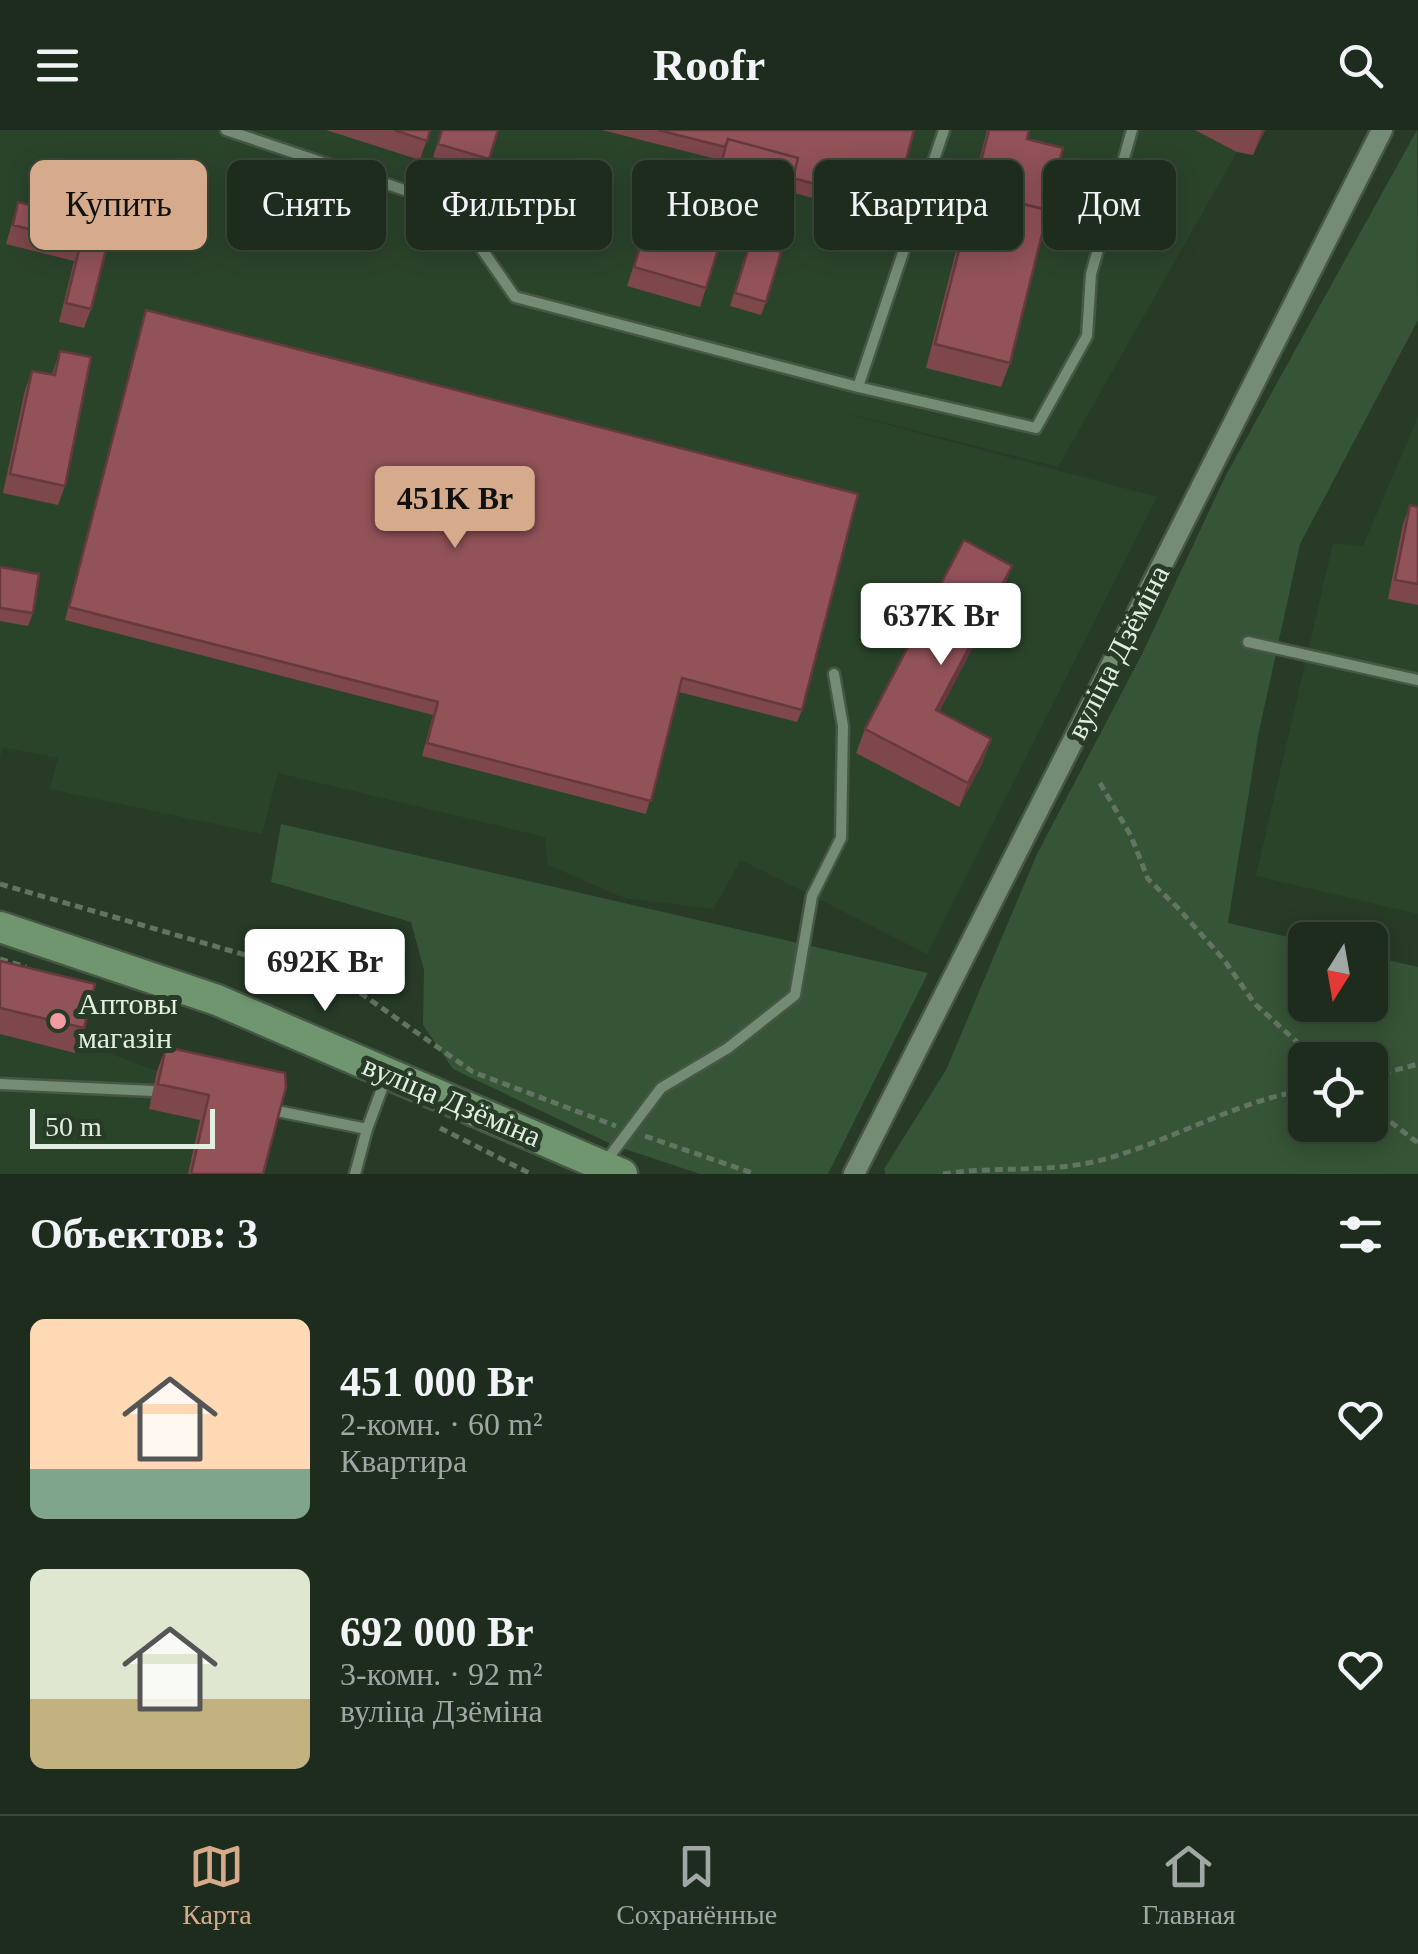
<!DOCTYPE html>
<html lang="ru">
<head>
<meta charset="utf-8">
<style>
  :root { --surface:#1d2c1d; --page:#253426; --text:#f1f3f6; --muted:#a0a7a4; --line:#3b483b; --accent:#d6ab8b }
  body { margin:0; font-family:"Times New Roman",serif; background:var(--page); color:var(--text); height:100vh; display:flex; flex-direction:column; font-size:38px; white-space:nowrap }
  * { box-sizing:border-box; margin:0 }
  p { font-size:32px; color:var(--muted) }
  .icon { flex:none; width:55px; height:55px; fill:none; stroke:currentColor; stroke-width:2; stroke-linecap:round; stroke-linejoin:round }
  .map { position:relative; height:1044px; overflow:hidden }
  .panel { display:flex; flex-direction:column; background:var(--surface); flex:1 }
  .panel>* { flex:none }
  .hud { position:absolute; left:30px; top:30px; width:1360px; height:90px; display:flex; gap:20px }
  .needle { width:65px; rotate:191deg }
  .buttons { position:absolute; left:1288px; top:792px; display:grid; gap:20px }
  .buttons a { display:grid; place-items:center; width:100px; height:100px; border-radius:15px; background:var(--surface); box-shadow:0 5px 25px #0003,0 0 0 2px var(--line); font-size:50px }
  .scale { position:absolute; left:30px; bottom:25px; width:185px; box-sizing:border-box; padding-left:10px; border:5px solid #e1eee1; border-top:0; font-size:28px; line-height:35px; white-space:nowrap; color:#e1eee1; -webkit-text-stroke:8px #273b27; paint-order:stroke }
  .price { position:absolute; translate:-50% -85px; padding:0 22px; border-radius:10px; background:#fff; color:#222; font-size:32px; line-height:65px; filter:drop-shadow(0 2px 5px #0008) }
  .price::after { content:''; position:absolute; left:50%; top:60px; width:30px; height:22px; margin-left:-15px; background:inherit; clip-path:polygon(0 0,100% 0,50% 100%) }
  .price.current { background:var(--accent); color:#111 }
  ul { padding:0; list-style:none }
  li { display:flex; align-items:center; gap:30px; height:250px; padding:0 30px }
  li span { display:grid; place-items:center; flex:none; width:280px; height:200px; border-radius:15px; color:#555 }
  li>.icon { margin-inline-start:auto }
  span .icon { width:120px; height:120px; fill:#fffc; stroke-width:1 }
  li b { font-size:42px }
  h2 { display:flex; justify-content:space-between; align-items:center; height:120px; padding:0 30px; font-size:42px }
  .pill { padding:0 35px; border-radius:15px; background:var(--surface); box-shadow:0 5px 25px #0003,0 0 0 2px var(--line); font-size:35px; line-height:90px }
  .pill.current { background:var(--accent); color:#111 }
  header { display:flex; justify-content:space-between; align-items:center; height:130px; padding:0 30px; background:var(--surface); font-size:45px; font-weight:600 }
  .tabs { display:flex; justify-content:space-around; align-items:center; height:140px; border-top:2px solid var(--line); background:var(--surface); font-size:28px; color:var(--muted) }
  .tabs a { display:grid; justify-items:center; gap:5px }
  .tabs .current { color:var(--accent) }
  .map>svg:first-child { display:block }
  .built { fill:#2a442a }
  .green { fill:#365436; fill-rule:evenodd }
  .lines { fill:none; stroke-linecap:round; stroke-linejoin:round }
  .lane-casing { stroke:#465746; stroke-width:15 }
  .street-casing { stroke:#465746; stroke-width:25 }
  .secondary-casing { stroke:#465746; stroke-width:35 }
  .path { stroke:#627462; stroke-width:5; stroke-dasharray:8 5; stroke-linecap:butt }
  .lane { stroke:#748b74; stroke-width:10 }
  .street { stroke:#748b74; stroke-width:20 }
  .secondary { stroke:#709670; stroke-width:30 }
  .wall { fill:#7d474c }
  .shaded-wall { fill:#66393e }
  .building { fill:#915258; stroke:#66393e; stroke-width:2.5 }
  .poi-dot { fill:#f49aa1; stroke:#273b27; stroke-width:4 }
  .labels { text-anchor:middle; stroke-width:10; stroke-linejoin:round; paint-order:stroke }
  .street-label { font-size:30px; fill:#e1eee1; stroke:#273b27 }
  .poi-label { font-size:30px; fill:#e1eee1; stroke:#273b27; text-anchor:start }
</style>
</head>
<body>
<header><svg class="icon" aria-label="menu" viewBox="0 0 24 24"><path d="M4 6h16M4 12h16M4 18h16"/></svg>Roofr<svg class="icon" aria-label="search" viewBox="0 0 24 24"><circle cx="10" cy="10" r="6"/><path d="M15 15l6 6"/></svg></header>
<div class="map">
<svg width="1418" height="1044" viewBox="0 0 1418 1044">
  <rect width="100%" height="100%" fill="#273b27"/>
  <path class="built" d="M0,0H1265L1253,25L1237,22L1058,337L826,278L1157,367L927,824L741,730L713,779L624,768L548,735L545,707L278,643L262,704L50,659L58,628L3,617L0,627Z
    M1418,287V784L1256,746L1333,413L1363,416Z
    M0,857L79,912L157,941L281,965L260,1044H0Z"/>
  <path class="green" d="M1417,0L1418,190L1300,414L1258,606L1228,793L1305,811V875H1370V826L1418,837V1044H886L884,1039L946,940L1037,724L1142,524L1226,345ZM1305,930H1370V995H1305Z
    M281,694L928,843L828,1044H700L613,1015L453,939L423,895L424,840L411,792L271,752Z"/>
  <g class="lines">
    <g class="lane-casing">
      <path id="lane" d="M226,0L452,76L515,167L858,257
        M944,0L858,257L1036,298L1087,206L1091,144L1132,0
        M1248,512L1418,550
        M0,954L153,961
        M277,981L367,999L387,945
        M606,1031L661,958L728,918L795,865L812,766L841,708L843,596L834,544
        M355,1044L367,999"/>
    </g>
    <g class="street-casing">
      <path id="street" d="M854,1044L1382,0"/>
    </g>
    <g class="secondary-casing">
      <path id="secondary" d="M0,797L217,870L622,1044"/>
    </g>
    <path class="path" d="M1100,653L1131,706L1148,749L1178,778L1224,830L1255,874L1317,930
      M0,754L349,855L473,942L616,996
      M0,829L26,837
      M1370,947L1418,934
      M1370,976L1418,1013
      M440,998L531,1044
      M645,1006L755,1044
      M943,1044C995,1036 1047,1043 1098,1031C1168,1013 1233,972 1305,960"/>
    <use href="#lane" class="lane"/>
    <use href="#street" class="street"/>
    <use href="#secondary" class="secondary"/>
  </g>
  <path class="wall" d="M326,0H430L420,30Z
    M442,0L489,29L485,42L433,27Z
    M602,0H914L889,88L790,62L780,92L708,73L720,30Z
    M987,0H1029L1027,9L1010,233L1001,257L926,238Z
    M1195,0H1265L1253,25L1237,22Z
    M18,72L112,96L91,179L84,198L59,192L74,131L6,114Z
    M649,88L706,158L700,177L627,156Z
    M745,126L766,172L761,185L730,176Z
    M146,180L802,580L797,592L679,562L646,684L422,626L433,585L65,490Z
    M60,221L65,356L58,375L3,363L25,260L32,241L52,245Z
    M1410,375L1418,377V475L1388,469L1403,394Z
    M1012,436L1003,460L939,582L991,609L982,634L959,677L856,623L865,599Z
    M0,437L33,483L28,496L0,491Z
    M0,831L84,898L75,923L0,904Z
    M166,917L285,943L263,1044H188L200,990L149,979L157,941Z"/>
  <path class="shaded-wall" d="M1262,0H1265L1253,25Z
    M1012,436L1003,460L927,605L936,580Z
    M991,609L982,634L959,677L968,653Z"/>
  <path class="building" d="M394,0H430L427,11Z
    M442,0H498L489,29L438,14Z
    M658,0H914L894,75L793,48L798,28L728,9L725,17Z
    M989,0H1029L1027,9L1063,18L1047,80L974,62L972,67Z
    M728,9L798,28L787,73L715,54Z
    M974,62L1048,80L1010,233L935,214Z
    M18,72L112,96L91,179L66,173L81,112L13,95Z
    M649,88L721,110L706,158L634,137Z
    M750,113L781,122L766,172L735,163Z
    M146,180L858,364L802,580L682,548L651,671L427,613L438,572L69,477Z
    M60,221L91,227L65,356L10,344L32,241L55,245Z
    M1410,375L1418,377V454L1395,450Z
    M964,410L1012,436L936,580L991,609L968,653L865,599Z
    M0,437L39,444L33,483L0,478Z
    M0,831L95,854L84,898L0,878Z
    M166,917L285,943L286,957L263,1044H191L209,965L158,954Z"/>
  <circle class="poi-dot" cx="58" cy="891" r="10"/>
  <g class="labels">
    <g class="street-label">
      <text transform="translate(1118 522) rotate(-63)" y="10">вуліца Дзёміна</text>
      <text transform="translate(452 971) rotate(23)" y="10">вуліца Дзёміна</text>
    </g>
    <g class="poi-label">
      <text x="78" y="884">Аптовы<tspan x="78" dy="34">магазін</tspan></text>
    </g>
  </g>
</svg>
<div class="buttons">
<a><svg class="needle" viewBox="-14 -14 28 28"><path d="M0-13l5 13h-10z" fill="#e53935"/><path d="M0 13l5-13h-10z" fill="#a0a7a4"/></svg></a>
<a><svg class="icon" aria-label="locate" viewBox="0 0 24 24"><circle cx="12" cy="12" r="6"/><path d="M12 2v4M12 18v4M2 12h4M18 12h4"/></svg></a>
</div>
<div class="scale">50 m</div>
<b class="price current" style="left:455px;top:421px">451K Br</b>
<b class="price" style="left:941px;top:538px">637K Br</b>
<b class="price" style="left:325px;top:884px">692K Br</b>
<div class="hud">
<a class="pill current">Купить</a>
<a class="pill">Снять</a>
<a class="pill">Фильтры</a>
<a class="pill">Новое</a>
<a class="pill">Квартира</a>
<a class="pill">Дом</a>
</div>
</div>
<section class="panel">
<h2>Объектов: 3<svg class="icon" aria-label="filters" viewBox="0 0 24 24"><path d="M4 7h16M4 17h16"/><circle cx="9" cy="7" r="2"/><circle cx="15" cy="17" r="2"/></svg></h2>
<ul>
<li><span style="background:linear-gradient(#ffd9b3 75%,#7fa58c 0)"><svg class="icon" aria-label="home" viewBox="0 0 24 24"><path d="M3 11l9-7 9 7M6 9v11h12V9"/></svg></span><div><b>451 000 Br</b><p>2-комн. · 60 m²</p><p>Квартира</p></div><svg class="icon" aria-label="heart" viewBox="0 0 24 24"><path d="M12 20l-8-8c-3-5 5-10 8-4 3-6 11-1 8 4z"/></svg></li>
<li><span style="background:linear-gradient(#dfe7d0 65%,#c2b280 0)"><svg class="icon" aria-label="home" viewBox="0 0 24 24"><path d="M3 11l9-7 9 7M6 9v11h12V9"/></svg></span><div><b>692 000 Br</b><p>3-комн. · 92 m²</p><p>вуліца Дзёміна</p></div><svg class="icon" aria-label="heart" viewBox="0 0 24 24"><path d="M12 20l-8-8c-3-5 5-10 8-4 3-6 11-1 8 4z"/></svg></li>
</ul>
</section>
<nav class="tabs">
<a class="current"><svg class="icon" aria-label="map" viewBox="0 0 24 24"><path d="M3 6l6-2 6 2 6-2v14l-6 2-6-2-6 2zM9 4v14M15 6v14"/></svg>Карта</a>
<a><svg class="icon" aria-label="saved" viewBox="0 0 24 24"><path d="M7 4h10v16l-5-4-5 4z"/></svg>Сохранённые</a>
<a><svg class="icon" aria-label="home" viewBox="0 0 24 24"><path d="M3 11l9-7 9 7M6 9v11h12V9"/></svg>Главная</a>
</nav>
</body>
</html>
